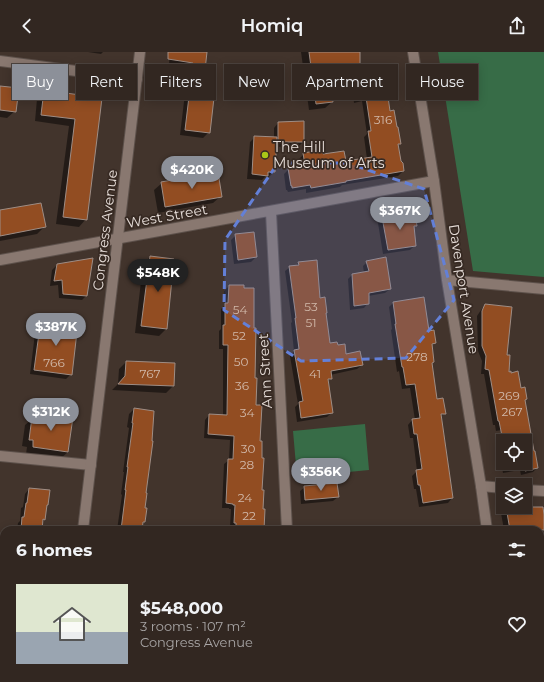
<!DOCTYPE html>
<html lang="en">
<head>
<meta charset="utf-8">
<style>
  :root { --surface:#322721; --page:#3a2f2a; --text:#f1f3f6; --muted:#a8a5a5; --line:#4d443f; --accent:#8c9099 }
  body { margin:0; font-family:Montserrat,sans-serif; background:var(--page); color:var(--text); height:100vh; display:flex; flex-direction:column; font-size:15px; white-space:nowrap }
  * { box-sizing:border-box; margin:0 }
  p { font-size:13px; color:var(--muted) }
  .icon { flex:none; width:22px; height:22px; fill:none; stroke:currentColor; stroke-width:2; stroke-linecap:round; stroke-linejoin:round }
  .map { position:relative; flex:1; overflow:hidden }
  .sheet { position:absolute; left:0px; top:474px; width:544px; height:156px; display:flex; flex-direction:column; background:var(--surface); border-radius:12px 12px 0 0; box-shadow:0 2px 10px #0003,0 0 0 1px var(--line) }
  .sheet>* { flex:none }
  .banner { position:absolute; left:12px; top:12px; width:520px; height:36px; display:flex; gap:8px }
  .tools { position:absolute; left:496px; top:382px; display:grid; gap:8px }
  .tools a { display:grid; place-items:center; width:36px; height:36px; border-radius:0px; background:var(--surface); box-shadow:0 2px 10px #0003,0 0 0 1px var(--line); font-size:20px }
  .price { position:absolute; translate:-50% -34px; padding:0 9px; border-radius:14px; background:var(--accent); color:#fff; font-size:13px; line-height:26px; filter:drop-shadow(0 1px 2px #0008) }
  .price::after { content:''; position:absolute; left:50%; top:24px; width:12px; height:9px; margin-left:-6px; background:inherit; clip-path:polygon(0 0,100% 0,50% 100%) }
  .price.selected { background:#222; color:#fff }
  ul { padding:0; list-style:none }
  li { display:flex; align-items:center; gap:12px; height:100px; padding:0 16px }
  li span { display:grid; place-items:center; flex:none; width:112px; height:80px; border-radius:0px; color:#555 }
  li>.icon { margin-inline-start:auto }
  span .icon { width:48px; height:48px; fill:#fffc; stroke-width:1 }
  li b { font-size:17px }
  h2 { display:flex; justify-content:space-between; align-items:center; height:48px; padding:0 16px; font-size:17px }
  .pill { padding:0 14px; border-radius:0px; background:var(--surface); box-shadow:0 2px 10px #0003,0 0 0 1px var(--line); font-size:14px; line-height:36px }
  .pill.selected { background:var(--accent); color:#fff }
  header { display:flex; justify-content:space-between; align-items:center; height:52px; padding:0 16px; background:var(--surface); font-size:18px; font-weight:600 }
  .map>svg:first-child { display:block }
  .green { fill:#376c47 }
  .shadow { fill:#0007; fill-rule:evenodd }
  .building { fill:#924d22; stroke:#9e8d85 }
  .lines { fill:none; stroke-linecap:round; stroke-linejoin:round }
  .street-casing { stroke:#5d514b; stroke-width:12 }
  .secondary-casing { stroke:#5d514b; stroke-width:12 }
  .street { stroke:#897870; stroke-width:10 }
  .secondary { stroke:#897870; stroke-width:10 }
  .marked { fill:#6380d8; fill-opacity:0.2; stroke:#6380d8; stroke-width:3; stroke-dasharray:8 5; stroke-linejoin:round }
  .poi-dot { fill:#aac718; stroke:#372a23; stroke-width:1.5 }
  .labels { text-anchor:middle; stroke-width:3.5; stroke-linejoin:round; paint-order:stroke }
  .number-label { font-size:12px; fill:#d1b9aa }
  .poi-label { font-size:14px; fill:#e6ddd8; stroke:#372a23; text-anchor:start }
  .street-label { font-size:14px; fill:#e6ddd8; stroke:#372a23 }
</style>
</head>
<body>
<header><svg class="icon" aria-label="back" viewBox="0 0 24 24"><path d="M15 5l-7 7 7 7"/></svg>Homiq<svg class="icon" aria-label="share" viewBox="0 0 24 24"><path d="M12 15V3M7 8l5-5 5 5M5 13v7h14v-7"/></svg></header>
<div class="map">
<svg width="544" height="630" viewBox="0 0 544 630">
  <rect width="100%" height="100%" fill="#42342c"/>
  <path class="green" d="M438,0H544V225L473,219Z
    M365,372L369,418L297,425L293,379Z"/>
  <path class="shadow" d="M88,0H103L101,2Z
    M170,0H206L202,28L209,80L203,86L180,83L188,16L171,14V12H169Z
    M301,0H359V11L352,18L328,22L332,50L325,56L309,58Z
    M355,23L390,60L400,91L397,94L403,119L398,124L342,133L340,135L306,141V137L288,140L287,138H286L284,122L289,117L300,115L299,107L304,102L322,103L345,110L367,107L364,85L367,82L362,49L354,51L351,27Z
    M0,35L15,59L7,66L0,65Z
    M45,40L101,47L86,167L79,175L56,172L69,74L35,69L37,47Z
    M278,71L303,90L299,94L276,95L274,120L269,125L266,124L262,128L247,127L250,90L255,85L274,86V76Z
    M162,131L221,144L213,151L158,161L154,138Z
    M0,159L44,175L37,182L0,189Z
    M383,166L416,173L413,176L415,193L410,198L383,202L378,171Z
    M236,183L256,205L251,210L234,212L231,188Z
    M150,205L166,277L159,284L135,281L143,212Z
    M299,210L320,247L325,262L329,293L337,294L346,303L362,313L357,317L330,323L331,326L327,330L332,360L327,365L297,370L295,355L298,352L290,304L294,299L291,271L292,270L285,219L290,215H295Z
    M367,210L390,237L385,241L368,244V251L364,256L350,258L348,227L352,223L364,221L363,214Z
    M57,213L86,244L82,248L59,246L58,233L50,234L52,218Z
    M229,234L254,327L255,354L259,390L263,475H265L264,478H232V475H230L231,457H229V456H222L224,412L229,408L230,388L204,386L205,368L209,363L223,364V297H219V279L221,277V257L224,254V239Z
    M393,251L428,280L435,291L431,294L433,310L431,313L436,348L444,361L440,366L452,446L448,451L419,455L416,437H414L412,424L417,419L413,386H410L408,373L412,368H415L410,336L402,337L399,319L397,320L391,278L392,277L389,255Z
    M486,253L506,304L508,321L510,322L520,337L524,349L523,374L496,379L495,373H493L484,322H481L482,309L478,299L477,264L481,258Z
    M41,268L71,322L66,327L30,322L36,273Z
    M126,310L173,334L166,341L112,338L118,332L119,317Z
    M134,357L144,457H145L144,470L142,472L141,478H117L122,443L121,442L124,420H123L129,376L127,375L129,362Z
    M38,362L68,400L60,407L26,402L27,395L22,394L25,373Z
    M502,380L530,383L537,416L533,420L521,423L520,418L503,421L501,409H502L497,384ZM503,389H525V411H503Z
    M305,435L338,445L333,449L301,452L300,439Z
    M29,437L45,455L42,478H17L18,471L20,469L21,456L23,455L25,442Z
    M506,456H544V478L542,480L544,494V630H543L540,603V478H504L501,461Z
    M2,603H4V626H40V630H0V606Z
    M110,626H131L130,627L111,630Z"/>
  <path class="building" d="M168,0H207L204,27L216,28L210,81L185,78L193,11L168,7Z
    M309,0H360V12L329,17L333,50L316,52Z
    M384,17L390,59L394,58L397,75H398L401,92H398L401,109L403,111L404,119L346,129V130L311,136L310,133L292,136V134H291L288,116L305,113L303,101L322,98L323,102L344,99L346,109L372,105L368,79H371L366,45L359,47L355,22Z
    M0,34L19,36L16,60L0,58Z
    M44,38L102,46L87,168L63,165L75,67L41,63Z
    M304,69V90H278V70Z
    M254,84L277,85L275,120H268V124L252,122Z
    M218,120L222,145L165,155L161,130Z
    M41,151L46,175L0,184V158Z
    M415,161L417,174H414L416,194L388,198L382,165Z
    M254,180L257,205L238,208L235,182Z
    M150,204L174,207L167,277L141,274Z
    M386,205L391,237L369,241V252L354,254L352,222L369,219L366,209Z
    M93,206L87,244L63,242L62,228L54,229L57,212Z
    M317,208L320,246L325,245L327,261H326L330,291L337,290L338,293L345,292L346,302L360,299L363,313L331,319L332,327H328L333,361L301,366L299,350L303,349L294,298L299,297L295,266H296L289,214L299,213L298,210Z
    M229,233H244V236H254V276H256L255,326H257L256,353H262L260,389H262V406H264L262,438H264L263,457H265L264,478H236V471H234L235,453H233V452L226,451L228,407H233L234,384L208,382L209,362L227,363L228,293H223V273H225V251H228Z
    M424,245L429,279L434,278L436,291L432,292L434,310L432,311L437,347L443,346L446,362H441L453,446L423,451L420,433H418L416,418L422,417L417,382H414L412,367L420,366L415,332L406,333L403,315H402L395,272H396L393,250Z
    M485,252L512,255L507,303H510L509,320L511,319V321L518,319L521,336L525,335L527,347L525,348L534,399H535L538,416L525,419L524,414L508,417L507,411H525V389H503L499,369H498L489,318L485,317L486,304L482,294V259Z
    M41,267L78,271L72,323L34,318Z
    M126,309L175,311L174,334L118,332L125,324Z
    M134,356L154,359L152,389H153L146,441H147L145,456H147L145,470H143L142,478H121L126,438H125L128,415H127L133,371H132Z
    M37,360L73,365L68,400L33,395V388H29L32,365L37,366Z
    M337,431L339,445L305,448L304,434Z
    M29,436L50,438L48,453H47L45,468L43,467L42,478H21L22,465H24L26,451H27Z
    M506,455H543L544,463V478H510Z"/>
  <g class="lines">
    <g class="street-casing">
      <path id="street" d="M0,9L137,27
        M271,160L287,478
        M0,208L434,129
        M0,404L91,413
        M481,434L503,436
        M525,438L544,439
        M0,589L4,590
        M289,630L318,626"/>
    </g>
    <g class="secondary-casing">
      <path id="secondary" d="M413,0L434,129L447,228L481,434L487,478
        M447,228L544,237
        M83,478L140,0
        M503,626V630
        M64,630L65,626"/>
    </g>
    <use href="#street" class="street"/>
    <use href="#secondary" class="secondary"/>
  </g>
  <path class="marked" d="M278,111H347L424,137L454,248L406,306L301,309L224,258L225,188Z"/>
  <circle class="poi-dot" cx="265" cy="103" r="4"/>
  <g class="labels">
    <g class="number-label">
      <text x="383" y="72">316</text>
      <text x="311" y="259">53</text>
      <text x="240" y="262">54</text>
      <text x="311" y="275">51</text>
      <text x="239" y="288">52</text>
      <text x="417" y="309">278</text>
      <text x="241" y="314">50</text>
      <text x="54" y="315">766</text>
      <text x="150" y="326">767</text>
      <text x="315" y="326">41</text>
      <text x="242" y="338">36</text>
      <text x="509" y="348">269</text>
      <text x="512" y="364">267</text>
      <text x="247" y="365">34</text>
      <text x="248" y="401">30</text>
      <text x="247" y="417">28</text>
      <text x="245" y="450">24</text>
      <text x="249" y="468">22</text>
    </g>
    <g class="poi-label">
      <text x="273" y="100">The Hill<tspan x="273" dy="16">Museum of Arts</tspan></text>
    </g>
    <g class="street-label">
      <text transform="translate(167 164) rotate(-10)" y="5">West Street</text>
      <text transform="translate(105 178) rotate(-83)" y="5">Congress Avenue</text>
      <text transform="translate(464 237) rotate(81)" y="5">Davenport Avenue</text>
      <text transform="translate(265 319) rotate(-93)" y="5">Ann Street</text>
    </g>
  </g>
</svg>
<div class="tools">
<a><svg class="icon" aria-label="locate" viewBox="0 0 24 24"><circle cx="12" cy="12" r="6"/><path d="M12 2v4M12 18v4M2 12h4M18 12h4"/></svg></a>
<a><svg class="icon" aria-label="layers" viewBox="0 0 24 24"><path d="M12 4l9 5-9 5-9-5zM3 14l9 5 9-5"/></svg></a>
</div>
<b class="price" style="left:192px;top:138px">$420K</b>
<b class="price" style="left:400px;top:179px">$367K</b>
<b class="price selected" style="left:158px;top:241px">$548K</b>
<b class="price" style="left:56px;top:295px">$387K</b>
<b class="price" style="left:51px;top:380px">$312K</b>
<b class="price" style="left:321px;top:440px">$356K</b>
<div class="banner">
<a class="pill selected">Buy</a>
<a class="pill">Rent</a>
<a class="pill">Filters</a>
<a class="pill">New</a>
<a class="pill">Apartment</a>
<a class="pill">House</a>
</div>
<section class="sheet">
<h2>6 homes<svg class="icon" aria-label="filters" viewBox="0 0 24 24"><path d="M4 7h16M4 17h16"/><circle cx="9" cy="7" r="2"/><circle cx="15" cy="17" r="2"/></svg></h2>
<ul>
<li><span style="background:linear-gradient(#dfe7d0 60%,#9aa5b1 0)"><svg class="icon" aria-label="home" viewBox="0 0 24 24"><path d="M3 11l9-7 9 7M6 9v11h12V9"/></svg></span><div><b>$548,000</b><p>3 rooms · 107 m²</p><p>Congress Avenue</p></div><svg class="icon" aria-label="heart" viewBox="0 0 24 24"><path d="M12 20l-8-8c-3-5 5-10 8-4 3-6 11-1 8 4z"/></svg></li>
</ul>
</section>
</div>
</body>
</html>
